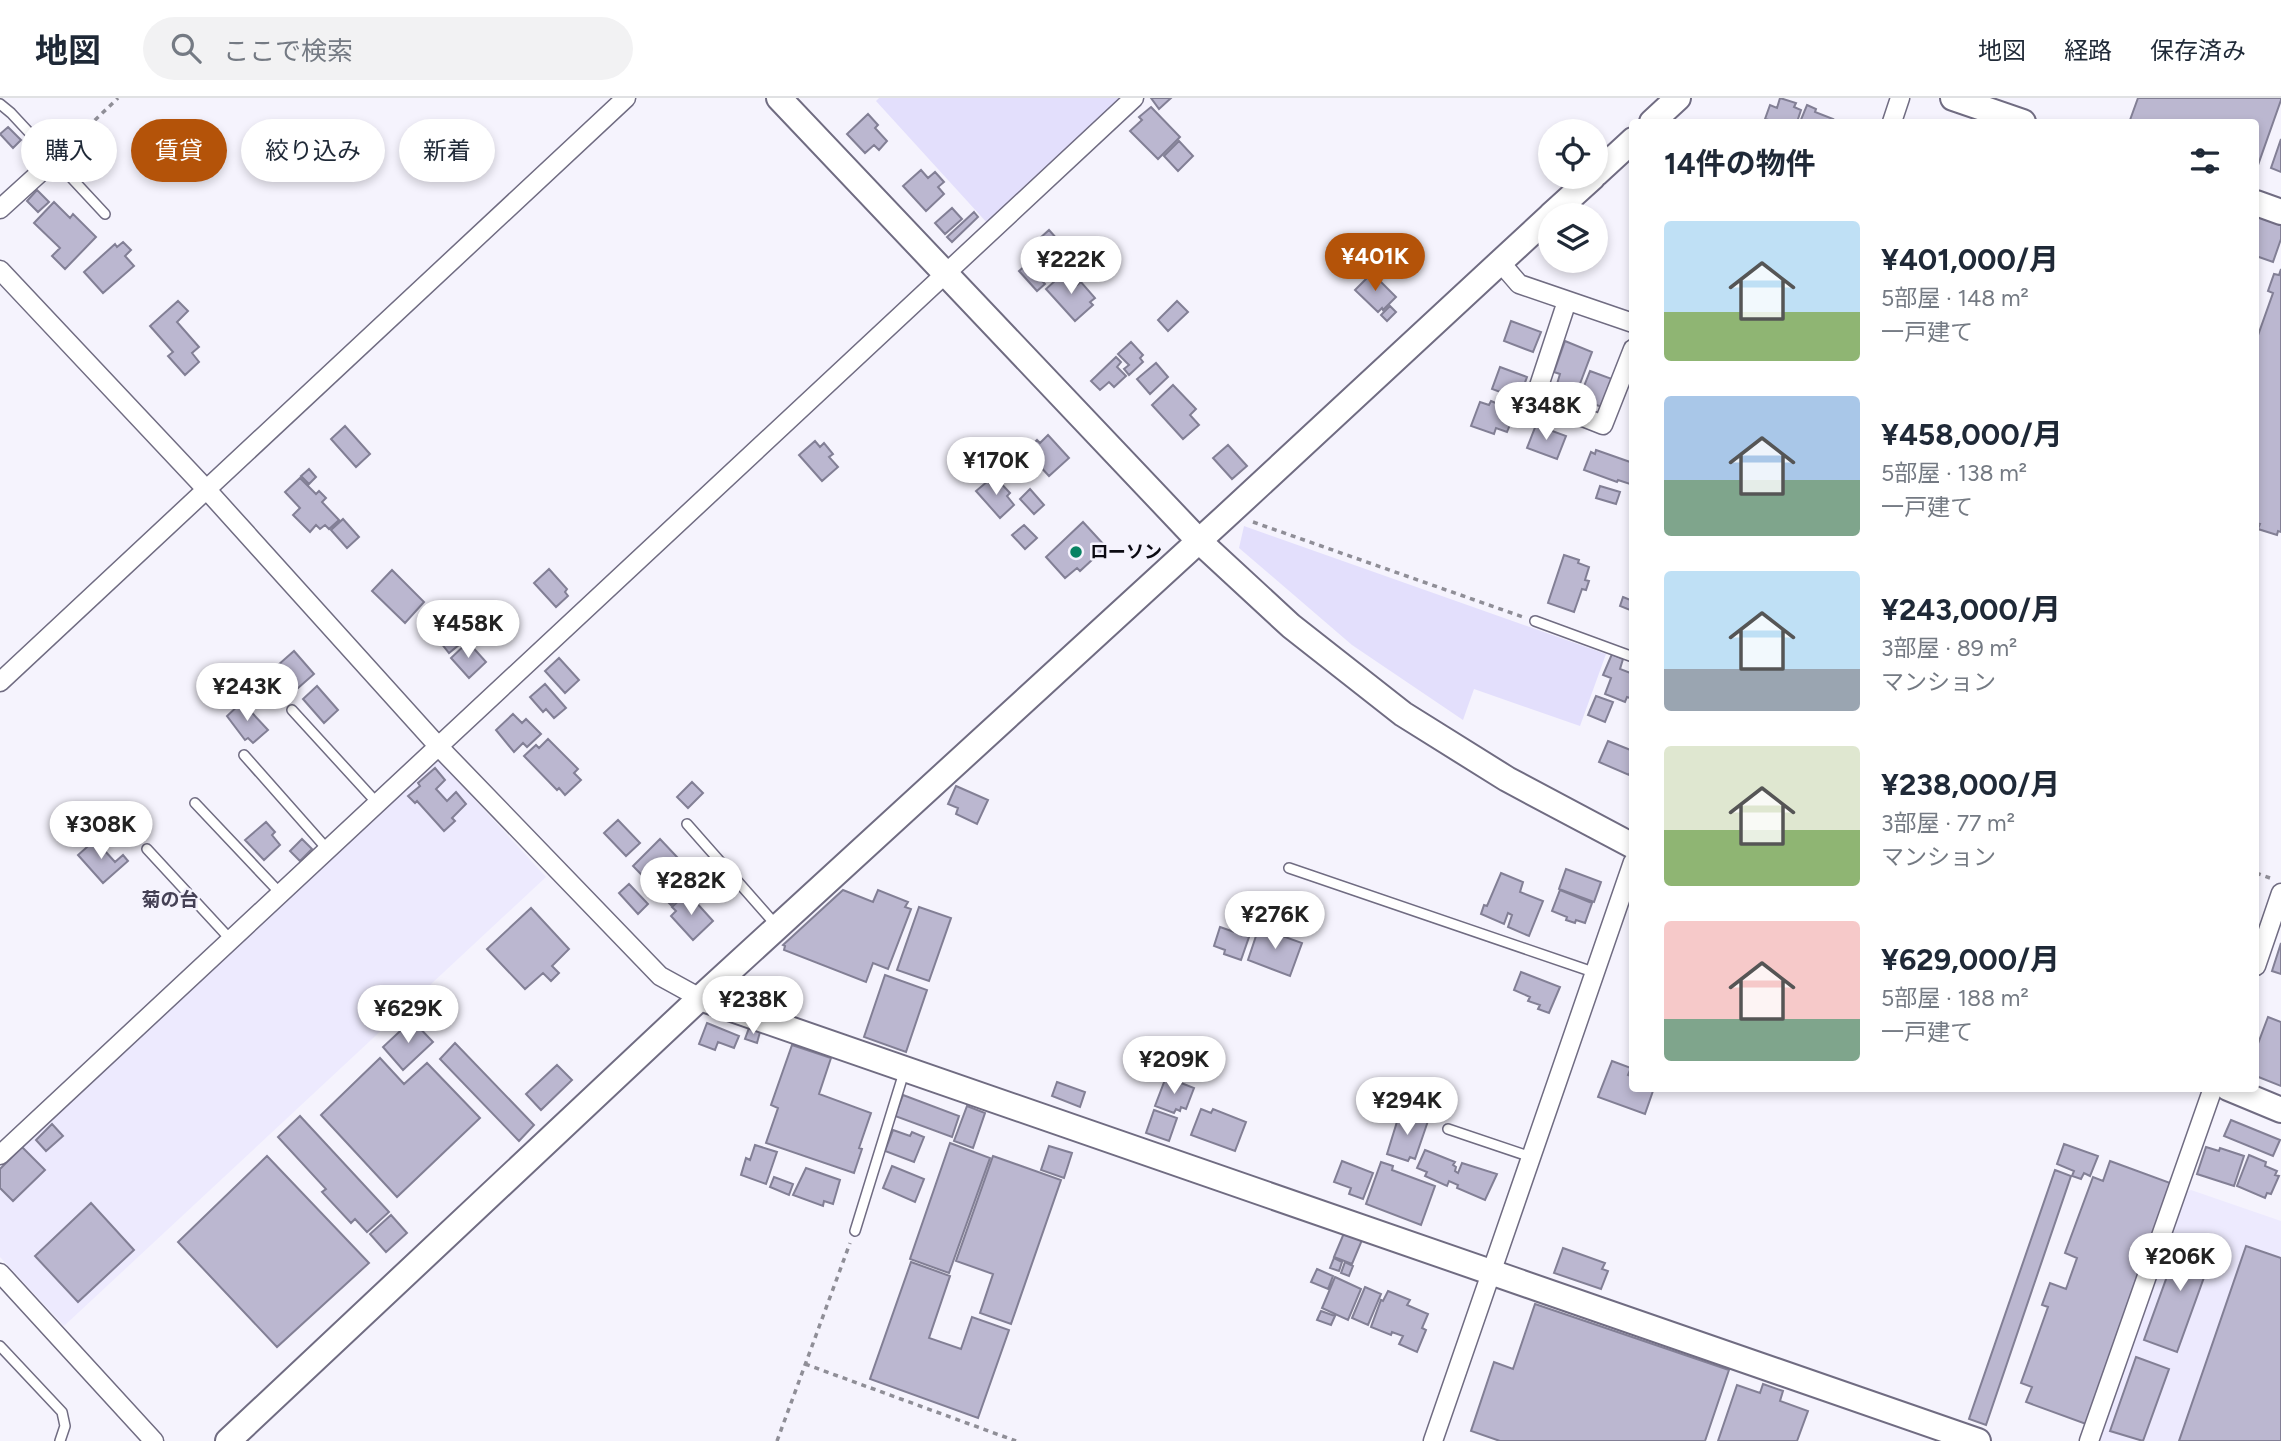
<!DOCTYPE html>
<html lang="ja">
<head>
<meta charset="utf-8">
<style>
  :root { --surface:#fff; --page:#f2f2f3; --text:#1f2937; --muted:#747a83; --line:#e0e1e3; --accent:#b45309 }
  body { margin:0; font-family:Figtree,"Noto Sans JP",sans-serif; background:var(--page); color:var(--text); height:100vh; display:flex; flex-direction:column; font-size:26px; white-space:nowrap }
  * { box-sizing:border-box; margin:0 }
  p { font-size:23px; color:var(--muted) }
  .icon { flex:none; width:38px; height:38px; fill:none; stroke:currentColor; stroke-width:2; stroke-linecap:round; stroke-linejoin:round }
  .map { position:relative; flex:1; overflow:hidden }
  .panel { position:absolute; left:1629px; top:21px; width:630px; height:973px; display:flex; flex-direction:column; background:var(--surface); border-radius:7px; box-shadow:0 4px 10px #0003 }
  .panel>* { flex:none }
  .banner { position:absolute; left:21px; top:21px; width:665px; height:63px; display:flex; gap:14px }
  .tools { position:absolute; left:1538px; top:21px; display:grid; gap:14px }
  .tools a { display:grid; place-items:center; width:70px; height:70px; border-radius:50%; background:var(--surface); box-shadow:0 4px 10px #0003; font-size:35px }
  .price { position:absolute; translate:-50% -60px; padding:0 16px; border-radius:24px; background:#fff; color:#222; font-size:23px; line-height:46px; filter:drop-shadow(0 2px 4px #0008) }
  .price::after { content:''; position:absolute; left:50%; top:42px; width:21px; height:16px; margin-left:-10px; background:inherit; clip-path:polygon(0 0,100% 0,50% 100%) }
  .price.on { background:var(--accent); color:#fff }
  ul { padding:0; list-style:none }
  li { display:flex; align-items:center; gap:21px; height:175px; padding:0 35px }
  li span { display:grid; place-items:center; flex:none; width:196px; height:140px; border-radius:7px; color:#555 }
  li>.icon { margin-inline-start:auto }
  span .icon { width:84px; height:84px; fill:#fffc; stroke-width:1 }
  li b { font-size:30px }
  h2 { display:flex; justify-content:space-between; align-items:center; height:84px; padding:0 35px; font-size:30px }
  .pill { padding:0 24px; border-radius:32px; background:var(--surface); box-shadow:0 4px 10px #0003; font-size:24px; line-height:63px }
  .pill.on { background:var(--accent); color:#fff }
  header { display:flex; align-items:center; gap:42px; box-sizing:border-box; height:98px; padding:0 35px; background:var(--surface); border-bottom:2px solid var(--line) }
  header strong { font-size:33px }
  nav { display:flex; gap:38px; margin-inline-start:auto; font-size:24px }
  .search { width:490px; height:63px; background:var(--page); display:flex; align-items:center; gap:18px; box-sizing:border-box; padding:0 24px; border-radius:38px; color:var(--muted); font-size:26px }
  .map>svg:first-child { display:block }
  .built { fill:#edeafe }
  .green { fill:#e3dffc }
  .building { fill:#bbb7d0; stroke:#827f95; stroke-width:2 }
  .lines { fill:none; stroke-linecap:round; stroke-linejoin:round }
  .lane-casing { stroke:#706c82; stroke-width:12 }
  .street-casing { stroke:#706c82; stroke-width:21 }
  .secondary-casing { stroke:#706c82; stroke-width:28 }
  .path { stroke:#8f8e97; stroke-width:3.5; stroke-dasharray:5 5; stroke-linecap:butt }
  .lane { stroke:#fff; stroke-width:9 }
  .street { stroke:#fff; stroke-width:18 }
  .secondary { stroke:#fff; stroke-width:24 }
  .poi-dot { fill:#088363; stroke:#f5f3fd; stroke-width:2.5 }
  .labels { text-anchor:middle; stroke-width:5; stroke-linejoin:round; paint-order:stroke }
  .poi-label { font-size:18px; font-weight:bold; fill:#0b0a12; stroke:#f5f3fd; text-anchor:start }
  .neighbourhood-label { font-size:19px; font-weight:bold; fill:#454155; stroke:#f5f3fd }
</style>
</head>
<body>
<header>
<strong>地図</strong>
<div class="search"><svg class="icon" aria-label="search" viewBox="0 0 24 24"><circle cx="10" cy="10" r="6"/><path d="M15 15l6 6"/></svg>ここで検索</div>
<nav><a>地図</a><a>経路</a><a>保存済み</a></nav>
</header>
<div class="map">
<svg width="2281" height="1343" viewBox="0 0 2281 1343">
  <rect width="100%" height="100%" fill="#f5f3fd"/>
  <path class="built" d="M438,662L546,779L64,1228L0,1159V1069Z
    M2191,1092L2281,1123V1343H2097L2184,1095Z"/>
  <path class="green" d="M879,0H1124L989,127L876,3Z
    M1244,428L1606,556L1580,628L1474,591L1463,622L1352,547L1239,450Z"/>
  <path class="building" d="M1151,0H1171L1159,11Z
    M1780,0L1796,5L1794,9L1801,12L1797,24H1776L1765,21L1770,7L1777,10Z
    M2138,0H2281V2L2258,67L2256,66V24H2137L2130,22Z
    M1807,7L1816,11L1815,14L1833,21L1831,24H1800Z
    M1151,9L1180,39L1158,61L1130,33L1142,22L1139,19Z
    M868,16L878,27L875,30L887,43L879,52L874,47L865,55L847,36Z
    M8,29L21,42L13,50L0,36Z
    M2281,41V74L2271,70Z
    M1179,43L1193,58L1178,73L1164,58Z
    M921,72L928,80L935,74L944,84L938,89L944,96L926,113L903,88Z
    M37,92L49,104L38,114L27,103Z
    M54,104L70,120L73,116L96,139L65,171L52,158L60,150L34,125Z
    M952,110L962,121L945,136L935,125Z
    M974,114L978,119L952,144L947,139Z
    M2256,117L2281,126V141L2273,164L2256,158Z
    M1049,132L1066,151L1047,169L1029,150Z
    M123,144L131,152L125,158L134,168L103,195L84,174L115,146L117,149Z
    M1034,160L1049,177L1042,183L1045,186L1037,193L1019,173Z
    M2281,171V434L2278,433L2277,437L2258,431L2260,426L2256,425V243L2273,195L2268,193L2274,176L2279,177Z
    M1067,172L1077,187L1081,184L1095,200L1090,204L1093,207L1075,223L1046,191Z
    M1372,175L1396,199L1383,212L1382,210L1378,214L1355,192Z
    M178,203L188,213L177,224L199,249L192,255L199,264L185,277L168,258L173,254L150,228Z
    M1177,203L1188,214L1168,233L1158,222Z
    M1390,208L1396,214L1387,223L1381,217Z
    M1511,223L1541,234L1533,254L1504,243Z
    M1565,243L1592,254L1578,291L1570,288L1568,291L1557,286L1560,276L1554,274Z
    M1131,244L1143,257L1140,260L1143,264L1129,277L1124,271L1129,267L1118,256Z
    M1116,259L1121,264L1117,269L1126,278L1114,289L1109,284L1100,292L1091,283Z
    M1156,265L1168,279L1150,296L1137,281Z
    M1500,269L1527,279L1519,301L1492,291Z
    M1590,273L1612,281L1602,309L1579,301Z
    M1173,287L1196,311L1190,317L1199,327L1183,341L1152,307Z
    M1491,303L1503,308L1501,315L1513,319L1507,334L1496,330L1494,336L1471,328L1480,304L1489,307Z
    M1536,327L1566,338L1557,361L1527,350Z
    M345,328L370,356L356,369L331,341Z
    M1048,337L1069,360L1049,378L1026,353L1037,342L1040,345Z
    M815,343L820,349L824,345L833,356L829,359L838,369L822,383L799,357Z
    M1228,347L1247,368L1232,381L1213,360Z
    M1019,352L1033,367L1023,377L1009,361Z
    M1596,352L1633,365L1630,386L1618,382L1617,384L1584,372L1591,354L1595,356Z
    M309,371L316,379L309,386L301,378Z
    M300,380L316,396L319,393L326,400L322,404L339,422L329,431L325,427L320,431L316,427L310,434L293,417L300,410L285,394Z
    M996,380L1010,395L1007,398L1014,407L1000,420L976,393L988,383L990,386Z
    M1600,388L1620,394L1616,406L1596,400Z
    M1030,391L1044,407L1034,416L1020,401Z
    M343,421L359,439L347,450L331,432Z
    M1083,424L1106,449L1080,473L1077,470L1065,480L1046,459Z
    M1024,427L1037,440L1025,451L1012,437Z
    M1564,457L1579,462L1578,465L1589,469L1585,482L1589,483L1586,492L1582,491L1574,514L1548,505Z
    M549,471L567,491L565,494L568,498L556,509L534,485Z
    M392,472L424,504L405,525L372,493Z
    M1623,499L1633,503L1630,512L1620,508Z
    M438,507L444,514L431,524L425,517Z
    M445,517L465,542L449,555L429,530Z
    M468,544L486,564L469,580L451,560Z
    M294,553L314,576L298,590L278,567Z
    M1612,556L1623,561L1620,571L1633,576V601L1627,599L1625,604L1605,596L1611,580L1603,577Z
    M559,560L579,582L565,595L545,573Z
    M545,586L566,610L554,620L546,611L543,614L530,599Z
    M317,588L338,612L324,625L303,601Z
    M1596,598L1613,604L1605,624L1588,617Z
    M242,604L268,632L253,645L248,640L245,642L227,618Z
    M513,616L522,625L526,621L541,636L527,649L523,645L514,654L496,632Z
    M548,641L578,671L574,675L581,682L565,697L559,690L557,692L524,658L536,647L539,650Z
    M1608,643L1633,653V667L1629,677L1599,664Z
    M435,670L445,682L436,691L447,703L456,694L466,706L452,720L455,723L444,733L417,703L415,705L408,698L420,688L418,685Z
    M692,684L703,695L688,710L677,699Z
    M956,688L988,702L977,726L956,716L958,710L948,706Z
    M121,714L134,728L120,741L108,727Z
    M618,722L640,745L626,758L604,735Z
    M266,724L275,734L272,737L280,747L264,762L245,742Z
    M302,741L312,751L300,763L290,753Z
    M660,741L677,759L674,762L687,775L678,784L686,793L671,807L633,768Z
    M95,742L115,764L123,757L128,763L103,785L78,757Z
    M1566,771L1601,784L1594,804L1559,791Z
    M1501,775L1523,784L1520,794L1543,803L1529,838L1508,829L1512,817L1508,815L1504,826L1481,816L1484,807L1487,808Z
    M629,786L648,806L638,816L619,795Z
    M843,792L873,804L878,792L908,804L905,809L911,811L888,871L873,865L866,884L784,852L785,848L783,847Z
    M1560,792L1592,805L1585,825L1576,822L1575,825L1566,822L1567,819L1552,813Z
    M684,798L691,805L694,802L713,823L693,842L671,818L676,813L672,809Z
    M919,809L951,820L929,883L897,872Z
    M531,810L569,851L552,868L559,875L551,883L543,875L525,891L487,851Z
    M1220,829L1249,839L1241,862L1224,856L1225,852L1214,848Z
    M1259,829L1274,835L1275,831L1287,835L1285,839L1302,845L1290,878L1248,862Z
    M2281,845V876L2272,873Z
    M1521,874L1560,889L1549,915L1538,911L1540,907L1528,903L1530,899L1514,892Z
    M885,877L927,892L906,954L864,939Z
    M2268,919L2281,924V988L2256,978V951Z
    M412,922L433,944L403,972L383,949Z
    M707,925L739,938L734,950L718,944L715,952L699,946Z
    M749,930L760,934L757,945L745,941Z
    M1180,943L1200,950L1194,968L1174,960Z
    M455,945L534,1027L519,1043L440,961Z
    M792,947L831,960L819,996L871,1015L859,1050L862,1051L854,1075L766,1045L778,1010L771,1007Z
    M380,960L404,986L427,965L480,1020L397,1099L321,1017Z
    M1612,963L1631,970L1628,977L1633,979V990H1654L1645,1016L1598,999Z
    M557,967L572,982L541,1012L526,996Z
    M1166,979L1194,990L1186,1011L1181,1009L1180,1013L1176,1011L1174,1015L1155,1008Z
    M1057,984L1085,994L1080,1009L1052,998Z
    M903,997L959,1018L952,1039L895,1018Z
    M967,1008L985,1015L973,1050L954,1043Z
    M1201,1011L1211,1015L1213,1011L1246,1024L1235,1053L1191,1037Z
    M1154,1012L1177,1020L1169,1043L1146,1035Z
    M1400,1014L1428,1023L1415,1061L1410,1059L1408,1063L1387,1056Z
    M300,1018L389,1114L367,1134L355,1121L351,1125L322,1094L326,1091L278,1039Z
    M2231,1022L2280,1042L2273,1058L2224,1038Z
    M52,1026L63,1038L46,1053L36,1042Z
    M893,1032L910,1038L912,1034L924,1039L914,1064L885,1053Z
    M950,1045L990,1060L949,1175L910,1161Z
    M2064,1046L2098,1058L2090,1078L2084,1075L2081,1081L2072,1078L2074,1073L2057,1066Z
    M755,1047L777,1054L766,1086L741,1077L746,1060L750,1062Z
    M1049,1048L1072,1055L1064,1080L1041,1072Z
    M22,1049L45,1072L13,1103L0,1090V1071Z
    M2206,1049L2219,1053L2220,1050L2244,1058L2234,1088L2197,1076Z
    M1425,1052L1455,1064L1453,1067L1456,1069L1455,1073L1458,1075L1462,1065L1497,1076L1485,1102L1457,1090L1458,1087L1449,1083L1447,1088L1425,1078L1427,1074L1417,1070Z
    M2249,1057L2266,1064L2265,1068L2277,1073L2275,1077L2279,1078L2271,1096L2267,1095L2265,1100L2237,1088Z
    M267,1058L369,1165L277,1249L178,1144Z
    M993,1058L1061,1082L1011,1226L980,1215L993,1176L956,1163Z
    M1342,1063L1373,1075L1363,1101L1349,1096L1351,1090L1334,1084Z
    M2110,1063L2173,1086L2086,1326L2026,1304L2032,1289L2021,1285L2048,1209L2042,1207L2050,1185L2066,1191L2077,1160L2065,1155L2093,1079L2103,1083Z
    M1381,1064L1393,1068L1392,1072L1435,1088L1421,1127L1366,1106Z
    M892,1068L924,1081L915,1104L883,1090Z
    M806,1070L840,1082L833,1106L824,1103L823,1108L793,1097Z
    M2055,1072L2071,1078L1986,1327L1969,1321Z
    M774,1079L793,1086L789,1097L770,1089Z
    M91,1105L134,1152L78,1204L35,1158Z
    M391,1117L407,1135L386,1154L370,1136Z
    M1344,1135L1362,1142L1352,1166L1334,1159Z
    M2182,1137L2215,1149L2177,1254L2144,1242Z
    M2246,1148L2281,1160V1343H2179Z
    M1563,1150L1605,1165L1602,1171L1608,1173L1601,1191L1554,1175Z
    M1334,1160L1342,1164L1339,1173L1330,1170Z
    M911,1164L950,1178L929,1240L961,1251L972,1219L1009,1232L978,1320L870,1281Z
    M1345,1164L1353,1168L1349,1178L1341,1175Z
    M1317,1171L1333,1178L1328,1191L1311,1184Z
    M1335,1179L1361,1191L1348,1222L1322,1210Z
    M1365,1189L1381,1196L1368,1227L1352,1220Z
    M1388,1193L1410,1202L1407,1207L1428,1216L1422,1230L1426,1232L1417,1254L1399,1246L1403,1238L1392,1234L1391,1237L1371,1229L1381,1202L1383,1203Z
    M1535,1206L1729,1272L1705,1343H1500L1471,1333L1494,1264L1513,1271Z
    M1321,1213L1335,1218L1331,1227L1317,1222Z
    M2136,1259L2169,1271L2143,1343L2110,1333Z
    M1763,1286L1783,1293L1780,1303L1808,1313L1797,1343H1718L1737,1287L1760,1295Z"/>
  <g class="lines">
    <g class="lane-casing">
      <path id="lane" d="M0,6L11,15L105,116
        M1535,523L1633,559
        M292,612L378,706
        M244,657L328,752
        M195,705L281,796
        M687,726L776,827
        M147,751L231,842
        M1289,770L1596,875
        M1448,1031L1531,1059
        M855,1133L905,971
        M0,1248L62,1314L65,1328L60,1343"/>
    </g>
    <g class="street-casing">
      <path id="street" d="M1892,24L1900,0
        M0,111L55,61
        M1500,164L1519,186L1633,225
        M0,172L207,392L439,649L660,878L700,900
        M1567,203L1535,300L1603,327L1633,251
        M0,584L626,0
        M2256,868L2281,795
        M0,1057L1134,0
        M0,1175L154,1343
        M1433,1343L1633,764
        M2089,1343L2213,990"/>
    </g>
    <g class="secondary-casing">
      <path id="secondary" d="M779,0L1199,443L1291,528L1403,616L1507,681L1633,748
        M1953,0L2023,24
        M1652,24L1678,0
        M1596,76L1633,42
        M2256,105L2281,114
        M1551,117L1593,79
        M700,900L1978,1343
        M2228,990L2281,1012
        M228,1343L700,900L1224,420L1550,118"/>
    </g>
    <path class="path" d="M66,50L118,0
      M1253,424L1523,519
      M2256,775L2270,780
      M805,1266L1016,1343
      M777,1343L850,1145"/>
    <use href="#lane" class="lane"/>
    <use href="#street" class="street"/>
    <use href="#secondary" class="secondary"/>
  </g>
  <circle class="poi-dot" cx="1076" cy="454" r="7"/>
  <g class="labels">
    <g class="poi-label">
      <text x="1090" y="460">ローソン</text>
    </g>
    <g class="neighbourhood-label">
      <text x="170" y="808">菊の台</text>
    </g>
  </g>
</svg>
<div class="tools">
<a><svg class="icon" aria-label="locate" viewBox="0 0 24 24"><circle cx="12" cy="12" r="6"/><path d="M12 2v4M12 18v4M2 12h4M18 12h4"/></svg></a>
<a><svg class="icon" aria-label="layers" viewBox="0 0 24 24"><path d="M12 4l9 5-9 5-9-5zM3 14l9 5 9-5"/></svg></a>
</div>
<b class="price on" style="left:1375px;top:195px">¥401K</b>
<b class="price" style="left:1071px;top:198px">¥222K</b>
<b class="price" style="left:1546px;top:344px">¥348K</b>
<b class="price" style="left:996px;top:399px">¥170K</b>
<b class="price" style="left:468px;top:562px">¥458K</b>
<b class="price" style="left:247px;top:625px">¥243K</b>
<b class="price" style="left:101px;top:763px">¥308K</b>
<b class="price" style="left:691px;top:819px">¥282K</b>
<b class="price" style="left:1275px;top:853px">¥276K</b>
<b class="price" style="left:753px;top:938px">¥238K</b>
<b class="price" style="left:408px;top:947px">¥629K</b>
<b class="price" style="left:1174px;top:998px">¥209K</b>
<b class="price" style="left:1407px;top:1039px">¥294K</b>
<b class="price" style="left:2180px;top:1195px">¥206K</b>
<div class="banner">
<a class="pill">購入</a>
<a class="pill on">賃貸</a>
<a class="pill">絞り込み</a>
<a class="pill">新着</a>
</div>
<section class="panel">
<h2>14件の物件<svg class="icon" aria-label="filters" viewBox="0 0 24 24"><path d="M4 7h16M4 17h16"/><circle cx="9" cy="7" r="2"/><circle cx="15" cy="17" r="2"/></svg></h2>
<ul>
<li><span style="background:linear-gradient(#bfe0f5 65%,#8fb573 0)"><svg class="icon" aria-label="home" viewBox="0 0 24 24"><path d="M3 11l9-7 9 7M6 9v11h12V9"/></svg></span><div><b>¥401,000/月</b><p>5部屋 · 148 m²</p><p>一戸建て</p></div></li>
<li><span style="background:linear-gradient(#a9c7e8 60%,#7fa58c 0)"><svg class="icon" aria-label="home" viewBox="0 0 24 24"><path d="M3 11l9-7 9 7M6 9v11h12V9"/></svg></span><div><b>¥458,000/月</b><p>5部屋 · 138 m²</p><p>一戸建て</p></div></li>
<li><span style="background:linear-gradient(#bfe0f5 70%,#9aa5b1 0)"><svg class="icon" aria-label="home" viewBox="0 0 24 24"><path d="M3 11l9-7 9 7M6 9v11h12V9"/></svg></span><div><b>¥243,000/月</b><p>3部屋 · 89 m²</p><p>マンション</p></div></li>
<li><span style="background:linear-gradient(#dfe7d0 60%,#8fb573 0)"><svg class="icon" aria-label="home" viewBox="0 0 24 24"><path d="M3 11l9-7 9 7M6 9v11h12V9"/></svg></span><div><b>¥238,000/月</b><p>3部屋 · 77 m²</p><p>マンション</p></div></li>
<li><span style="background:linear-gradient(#f6c9c9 70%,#7fa58c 0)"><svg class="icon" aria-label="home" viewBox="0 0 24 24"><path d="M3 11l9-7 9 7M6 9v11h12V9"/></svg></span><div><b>¥629,000/月</b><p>5部屋 · 188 m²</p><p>一戸建て</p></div></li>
</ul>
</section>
</div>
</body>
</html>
